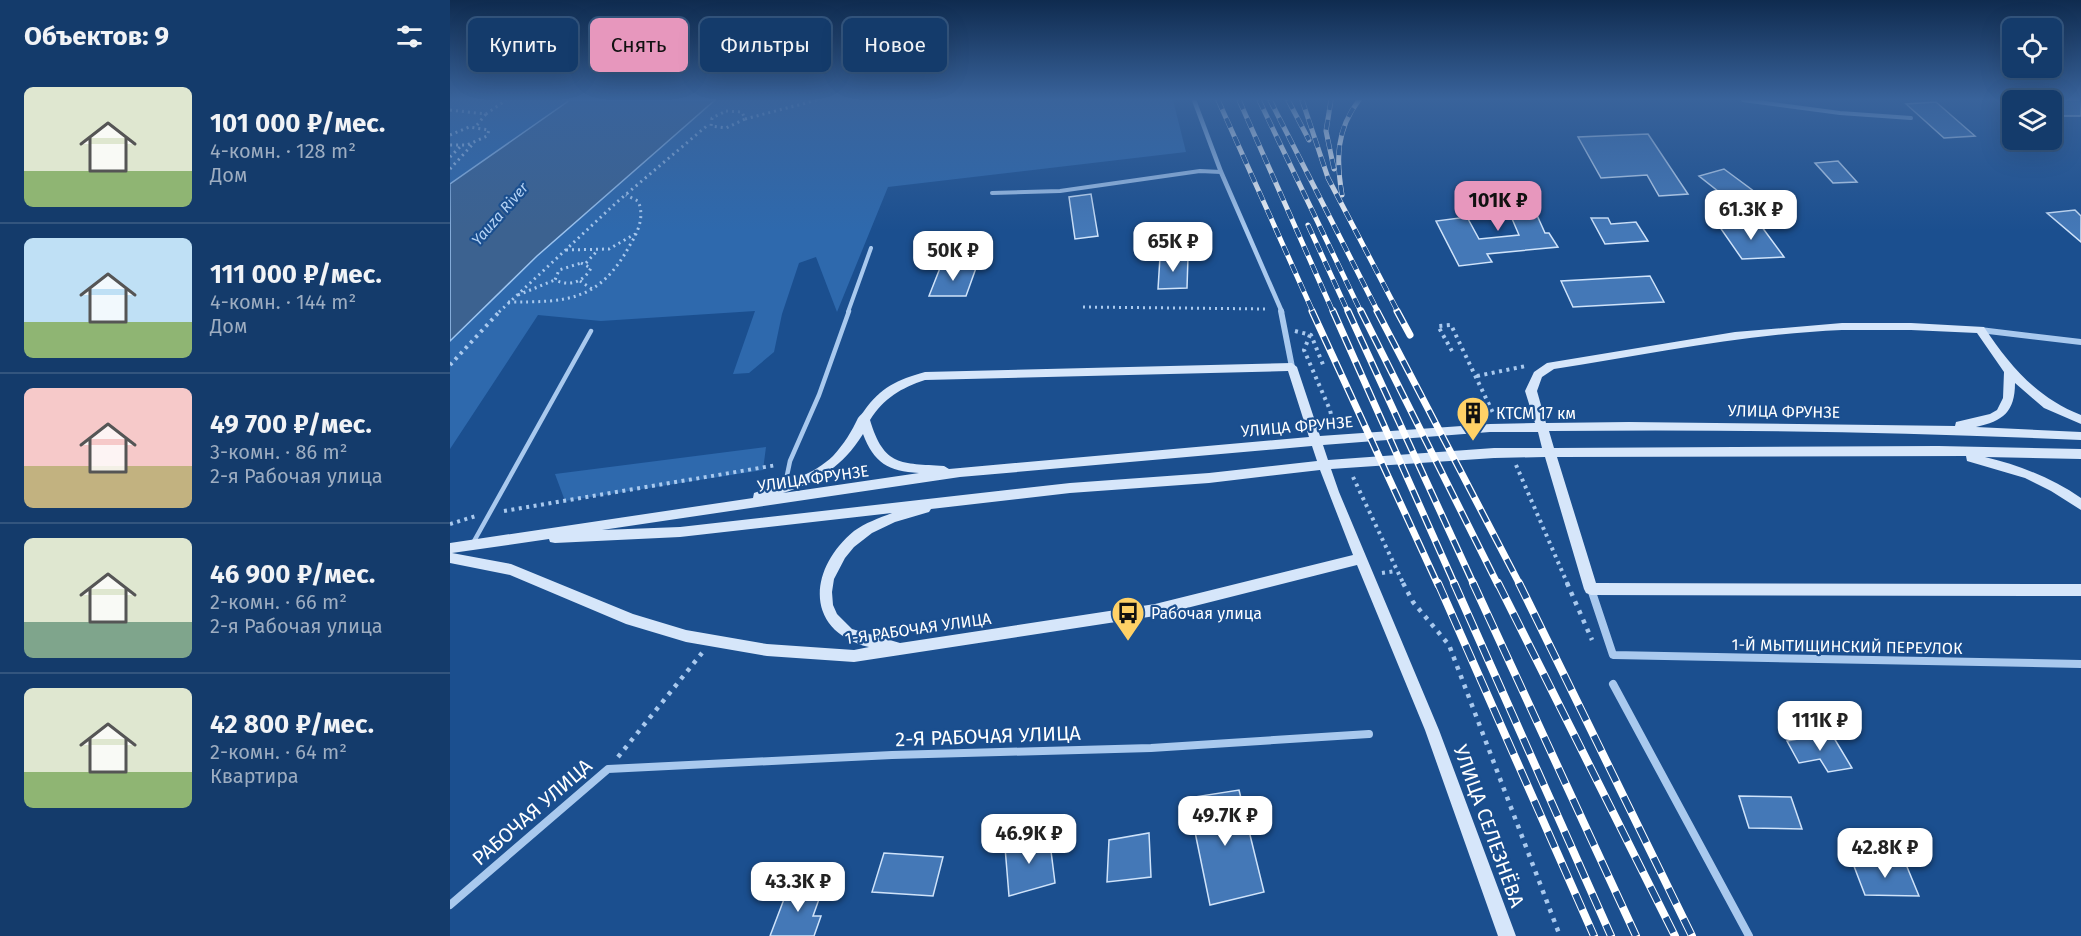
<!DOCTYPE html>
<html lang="ru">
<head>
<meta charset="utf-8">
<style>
  :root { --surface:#143b6b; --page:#214673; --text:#f1f3f6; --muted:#9dadc1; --line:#33557e; --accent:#e797bd }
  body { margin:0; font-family:"Fira Sans",sans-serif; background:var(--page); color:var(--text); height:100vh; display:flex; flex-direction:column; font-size:22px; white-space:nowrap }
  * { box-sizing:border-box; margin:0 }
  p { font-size:20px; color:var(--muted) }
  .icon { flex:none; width:33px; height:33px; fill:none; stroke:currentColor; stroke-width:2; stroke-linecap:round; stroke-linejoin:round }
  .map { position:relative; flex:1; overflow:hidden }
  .side { display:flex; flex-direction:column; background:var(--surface); width:450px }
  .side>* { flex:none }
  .hud { position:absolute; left:18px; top:18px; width:570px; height:54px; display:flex; gap:12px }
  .controls { position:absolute; left:1552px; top:18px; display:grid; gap:12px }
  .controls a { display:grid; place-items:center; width:60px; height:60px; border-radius:9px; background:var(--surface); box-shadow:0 6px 24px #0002,0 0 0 2px var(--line); font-size:30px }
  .price { position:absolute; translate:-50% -51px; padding:0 14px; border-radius:12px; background:#fff; color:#222; font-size:20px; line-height:39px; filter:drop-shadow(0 2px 3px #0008) }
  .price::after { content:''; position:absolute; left:50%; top:36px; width:18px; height:14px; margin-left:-9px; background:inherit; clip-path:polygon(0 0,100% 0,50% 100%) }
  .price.active { background:var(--accent); color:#111 }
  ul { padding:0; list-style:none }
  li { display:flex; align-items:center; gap:18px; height:150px; padding:0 24px }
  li+li { border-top:2px solid var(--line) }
  li span { display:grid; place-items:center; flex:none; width:168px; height:120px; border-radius:9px; color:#555 }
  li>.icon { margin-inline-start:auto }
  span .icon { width:72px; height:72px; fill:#fffc; stroke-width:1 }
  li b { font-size:26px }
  h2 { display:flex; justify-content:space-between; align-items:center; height:72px; padding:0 24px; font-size:26px }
  .pill { padding:0 21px; border-radius:9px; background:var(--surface); box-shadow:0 6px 24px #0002,0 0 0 2px var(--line); font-size:21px; line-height:54px }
  .pill.active { background:var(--accent); color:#111 }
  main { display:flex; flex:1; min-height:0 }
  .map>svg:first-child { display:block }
  .green { fill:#2e69ad }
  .water { fill:#3c6290; stroke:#9cc4f0; stroke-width:1.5 }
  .building { fill:#4478b7; stroke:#cfe3fa; stroke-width:1.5 }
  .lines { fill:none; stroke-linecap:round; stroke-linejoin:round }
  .path-far2 { stroke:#a9c9ee; stroke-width:3; stroke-dasharray:2 4; stroke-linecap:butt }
  .path-far1 { stroke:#a9c9ee; stroke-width:4; stroke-dasharray:3 4.5; stroke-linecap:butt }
  .path { stroke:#a9c9ee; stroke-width:4.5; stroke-dasharray:4 6; stroke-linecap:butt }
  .lane-far1 { stroke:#a9c9ee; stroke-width:4 }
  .lane { stroke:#a9c9ee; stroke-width:4.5 }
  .street-far2 { stroke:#a9c9ee; stroke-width:4.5 }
  .street-far1 { stroke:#a9c9ee; stroke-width:6 }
  .street { stroke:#a9c9ee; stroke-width:8 }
  .secondary { fill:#d6e6fa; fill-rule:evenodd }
  .rail-far2-casing { stroke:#fff; stroke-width:5 }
  .rail-far1-casing { stroke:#fff; stroke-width:7 }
  .rail-casing { stroke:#fff; stroke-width:8 }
  .rail-far2 { stroke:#1b4f8f; stroke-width:4; stroke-dasharray:10; stroke-linecap:butt }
  .rail-far1 { stroke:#1b4f8f; stroke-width:4.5; stroke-dasharray:14; stroke-linecap:butt }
  .rail { stroke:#1b4f8f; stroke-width:6; stroke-dasharray:17; stroke-linecap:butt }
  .labels { text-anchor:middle; stroke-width:4.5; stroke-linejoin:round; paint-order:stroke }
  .far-water-label { font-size:15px; font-style:italic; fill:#b5d3f5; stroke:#1b4f8f }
  .street-label { font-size:16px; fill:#fff; stroke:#1b4f8f }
  .poi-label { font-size:16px; fill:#fff; stroke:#1b4f8f; text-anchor:start }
  .near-street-label { font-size:20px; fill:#fff; stroke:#1b4f8f }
</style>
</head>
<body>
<main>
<section class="side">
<h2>Объектов: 9<svg class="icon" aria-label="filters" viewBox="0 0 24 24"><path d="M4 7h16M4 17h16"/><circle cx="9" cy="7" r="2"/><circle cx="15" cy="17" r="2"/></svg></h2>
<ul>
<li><span style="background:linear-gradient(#dfe7d0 70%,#8fb573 0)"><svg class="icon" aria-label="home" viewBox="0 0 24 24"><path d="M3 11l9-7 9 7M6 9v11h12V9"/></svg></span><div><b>101 000 ₽/мес.</b><p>4-комн. · 128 m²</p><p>Дом</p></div></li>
<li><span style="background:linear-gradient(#bfe0f5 70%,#8fb573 0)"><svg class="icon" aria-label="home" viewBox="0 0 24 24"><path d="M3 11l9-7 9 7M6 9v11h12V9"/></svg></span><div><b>111 000 ₽/мес.</b><p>4-комн. · 144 m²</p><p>Дом</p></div></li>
<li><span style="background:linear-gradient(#f6c9c9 65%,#c2b280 0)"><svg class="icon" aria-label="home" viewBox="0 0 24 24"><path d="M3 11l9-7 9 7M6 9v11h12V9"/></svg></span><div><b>49 700 ₽/мес.</b><p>3-комн. · 86 m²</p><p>2-я Рабочая улица</p></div></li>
<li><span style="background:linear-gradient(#dfe7d0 70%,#7fa58c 0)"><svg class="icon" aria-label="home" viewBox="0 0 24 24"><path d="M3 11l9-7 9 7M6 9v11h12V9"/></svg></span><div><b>46 900 ₽/мес.</b><p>2-комн. · 66 m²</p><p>2-я Рабочая улица</p></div></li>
<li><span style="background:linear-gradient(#dfe7d0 70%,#8fb573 0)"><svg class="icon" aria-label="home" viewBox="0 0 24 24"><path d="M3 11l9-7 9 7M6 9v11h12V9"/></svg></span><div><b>42 800 ₽/мес.</b><p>2-комн. · 64 m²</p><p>Квартира</p></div></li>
</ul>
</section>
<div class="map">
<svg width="1631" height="936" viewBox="0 0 1631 936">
  <rect width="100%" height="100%" fill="#1b4f8f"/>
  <path class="green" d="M0,100H120L0,184Z
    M265,100H723L736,152L438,187L387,312L366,257L349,263L332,314L324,352L299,373L283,374L305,311L151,321L88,315L0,449V341L87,256Z
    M316,447L313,470L115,501L105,474Z"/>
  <path class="water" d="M120,100H265L87,256L0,341V184Z"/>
  <path class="building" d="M1602,100H1631V116H1602Z
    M1486,102L1525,136L1494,138L1456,104Z
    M1198,134L1238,194L1209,196L1197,175L1151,178L1128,137Z
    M1388,161L1407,182L1383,183L1365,163Z
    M1274,169L1309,195L1283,203L1249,176Z
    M1073,184L1095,233H1099L1108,247L1037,254L1042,262L1009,266L986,221L1017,217L1029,239L1069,235L1048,186Z
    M641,194L648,236L625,239L619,197Z
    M1625,210L1631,216V242L1597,213Z
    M1141,218H1158L1161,224L1186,222L1198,241L1155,244Z
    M1309,223L1334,257L1292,259L1269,226Z
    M710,257H738L737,288L708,289Z
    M490,268H526L516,296H479Z
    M1200,276L1214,302L1123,307L1111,281Z
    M1381,733L1402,768L1378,772L1370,759L1349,763L1337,741Z
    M789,790L814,892L760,905L738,798Z
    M1289,796L1341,797L1352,829L1299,828Z
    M699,833L701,877L657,882L659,840Z
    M599,835L605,883L559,896L555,847Z
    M434,853L493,857L483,896L422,892Z
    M1402,861L1455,862L1469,896L1415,895Z
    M339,886L373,888L363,916H371L364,936H320Z"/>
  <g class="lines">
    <path class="path-far2" d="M0,110L36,114L56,100
      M276,111L292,112L295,119L276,128L261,126L262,118Z
      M295,119L367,100
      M27,125L36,114
      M0,135L19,127L39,130L37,136L17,145H0
      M0,157L10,147
      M0,169L22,145
      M116,250L159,249L185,234
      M131,263L141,268C134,282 119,287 105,280L109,270Z
      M136,263L147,251
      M130,281L145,291
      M68,295L105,280
      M58,302C117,302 149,302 180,245C188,232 195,216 188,201L176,195
      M633,307L818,309
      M49,312L167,202L259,124"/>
    <path class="path-far1" d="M845,331L861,335L874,367
      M860,335L854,350L880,410L884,428
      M1002,351L988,326L1001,325L1044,415
      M0,365L50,311
      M1027,376L1076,366
      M1066,465L1118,585
      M903,477L954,585
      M54,511L327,465
      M0,524L26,516
      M932,573L946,571"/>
    <path class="path" d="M953,583L963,602L999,645L1110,936
      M1117,583L1142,640
      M168,757L252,653"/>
    <path class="lane-far1" d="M1293,100L1390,113L1461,118
      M542,193L610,191L750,171L771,172
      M398,312L421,248"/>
    <path class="lane" d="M335,485L340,461L369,395L399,311
      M23,543L141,331"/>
    <path class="street-far2" d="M744,100L771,172L832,312"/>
    <path class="street-far1" d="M831,311L842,367
      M1530,330L1631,342"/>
    <path class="street" d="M1141,589L1163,655L1631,664
      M1163,684L1299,936
      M0,905L158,769L442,755L701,748L919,734"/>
    <path class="secondary" d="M1392,323H1461L1534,327C1560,366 1587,398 1631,415V424L1594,408L1565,383C1565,412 1553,421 1526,427L1631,432V440C1454,432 1276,429 1099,431L1104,448L1488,446L1631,449V459L1535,457C1569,465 1602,478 1631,498V510L1601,491L1575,478L1517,461L1516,456L1107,457L1146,583L1631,584V596L1141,595L1136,593L1134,589L1095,457L1044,458L881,469L889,492L989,730L1066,936H1048L975,730L907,565L705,616L404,662L317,656L236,642L176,624L60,575L0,563V543L303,498L304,493C332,483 361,477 383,456C394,444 402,431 408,418C410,415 413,413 414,411C431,387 447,380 475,372L842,363L847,367L870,436L1040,424L1085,423L1075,391L1084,372L1097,363L1285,332ZM1392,330H1461L1527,333L1554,372L1553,398L1547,410L1540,414L1506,422L1505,426L1179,422L1096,423L1087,391L1092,377L1104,369C1200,354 1295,334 1392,330ZM838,371L859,437L499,469L494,466C451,463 434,467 420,420C434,398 451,388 475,380ZM1040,432H1088L1092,448H1044L878,460L873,445ZM413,434C424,463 438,471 469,473L333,493C368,482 393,466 413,434ZM862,446L867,461L759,473L620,483L230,527L152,530L510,477ZM870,470L903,555L705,604L450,643L402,629L387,614L383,605L382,592L384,579L395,558L404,547L422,533L445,522L479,512L481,509L620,493L759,483ZM442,513C429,518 415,523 404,531C358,569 354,631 419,647L404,650L317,644L236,630L183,614L61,564L2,553L99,539L100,542L105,543L230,537Z"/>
    <g class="rail-far2-casing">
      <path id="rail-far2" d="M768,100L863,312
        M789,100L883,312
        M809,100L911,312
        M820,100L928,312
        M838,100L859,140
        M852,100L878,178L948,312
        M881,100L876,131L884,169
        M892,195C886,159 886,130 909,100
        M858,225L898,312"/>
    </g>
    <g class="rail-far1-casing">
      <path id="rail-far1" d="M862,311L988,585
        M883,311L1005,585
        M898,311L1024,585
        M911,311L1048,585
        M927,311L1070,585
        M947,311L960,335"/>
    </g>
    <g class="rail-casing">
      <path id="rail" d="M988,583L1144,936
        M1004,583L1161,936
        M1023,583L1186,936
        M1048,583L1225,936
        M1069,583L1242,936"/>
    </g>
    <use href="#rail-far2" class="rail-far2"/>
    <use href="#rail-far1" class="rail-far1"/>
    <use href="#rail" class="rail"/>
  </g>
  <linearGradient id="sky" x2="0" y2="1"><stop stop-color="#0f2b4f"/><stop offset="0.43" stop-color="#39639b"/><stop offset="1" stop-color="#39639b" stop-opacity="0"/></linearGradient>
  <rect width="1631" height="231" fill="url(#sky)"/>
  <defs>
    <g id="building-pin" transform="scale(1.725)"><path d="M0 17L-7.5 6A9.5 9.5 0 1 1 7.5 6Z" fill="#ffd166" stroke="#1b4f8f"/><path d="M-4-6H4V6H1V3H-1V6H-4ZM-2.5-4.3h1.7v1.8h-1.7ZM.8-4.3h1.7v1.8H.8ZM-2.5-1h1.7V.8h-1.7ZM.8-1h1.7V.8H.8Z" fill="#111"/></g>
    <g id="bus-pin" transform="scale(1.725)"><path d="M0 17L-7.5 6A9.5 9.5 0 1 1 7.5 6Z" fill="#ffd166" stroke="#1b4f8f"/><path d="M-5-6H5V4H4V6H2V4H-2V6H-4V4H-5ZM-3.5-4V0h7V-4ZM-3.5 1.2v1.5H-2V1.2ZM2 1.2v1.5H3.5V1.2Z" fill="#111"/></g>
  </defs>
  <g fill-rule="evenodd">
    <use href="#building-pin" x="1023" y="413"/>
    <use href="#bus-pin" x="678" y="613"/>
  </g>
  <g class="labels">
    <g class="far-water-label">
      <text transform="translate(50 214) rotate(-49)" y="5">Yauza River</text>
    </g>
    <g class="street-label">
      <text transform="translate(1334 411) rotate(1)" y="6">УЛИЦА ФРУНЗЕ</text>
      <text transform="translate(847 426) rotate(-5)" y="6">УЛИЦА ФРУНЗЕ</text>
      <text transform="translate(363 478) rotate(-8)" y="6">УЛИЦА ФРУНЗЕ</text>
      <text transform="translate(468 628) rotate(-8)" y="6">1-Я РАБОЧАЯ УЛИЦА</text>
      <text transform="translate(1397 646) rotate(1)" y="6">1-Й МЫТИЩИНСКИЙ ПЕРЕУЛОК</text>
    </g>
    <g class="poi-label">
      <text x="1046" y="419">КТСМ 17 км</text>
      <text x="701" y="619">Рабочая улица</text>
    </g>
    <g class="near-street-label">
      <text transform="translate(538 736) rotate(-2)" y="7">2-Я РАБОЧАЯ УЛИЦА</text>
      <text transform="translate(82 812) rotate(-41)" y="7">РАБОЧАЯ УЛИЦА</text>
      <text transform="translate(1039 826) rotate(70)" y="7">УЛИЦА СЕЛЕЗНЁВА</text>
    </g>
  </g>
</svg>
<div class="controls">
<a><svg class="icon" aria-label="locate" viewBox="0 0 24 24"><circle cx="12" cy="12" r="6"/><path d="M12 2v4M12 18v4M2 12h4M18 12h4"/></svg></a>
<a><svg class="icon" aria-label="layers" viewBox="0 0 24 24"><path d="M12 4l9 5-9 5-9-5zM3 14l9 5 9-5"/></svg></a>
</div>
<b class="price active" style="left:1048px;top:232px">101K ₽</b>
<b class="price" style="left:1301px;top:241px">61.3K ₽</b>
<b class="price" style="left:723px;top:273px">65K ₽</b>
<b class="price" style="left:503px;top:282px">50K ₽</b>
<b class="price" style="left:1370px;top:752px">111K ₽</b>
<b class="price" style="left:775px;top:847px">49.7K ₽</b>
<b class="price" style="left:579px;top:865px">46.9K ₽</b>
<b class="price" style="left:1435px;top:879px">42.8K ₽</b>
<b class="price" style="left:348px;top:913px">43.3K ₽</b>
<div class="hud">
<a class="pill">Купить</a>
<a class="pill active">Снять</a>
<a class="pill">Фильтры</a>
<a class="pill">Новое</a>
</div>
</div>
</main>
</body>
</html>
